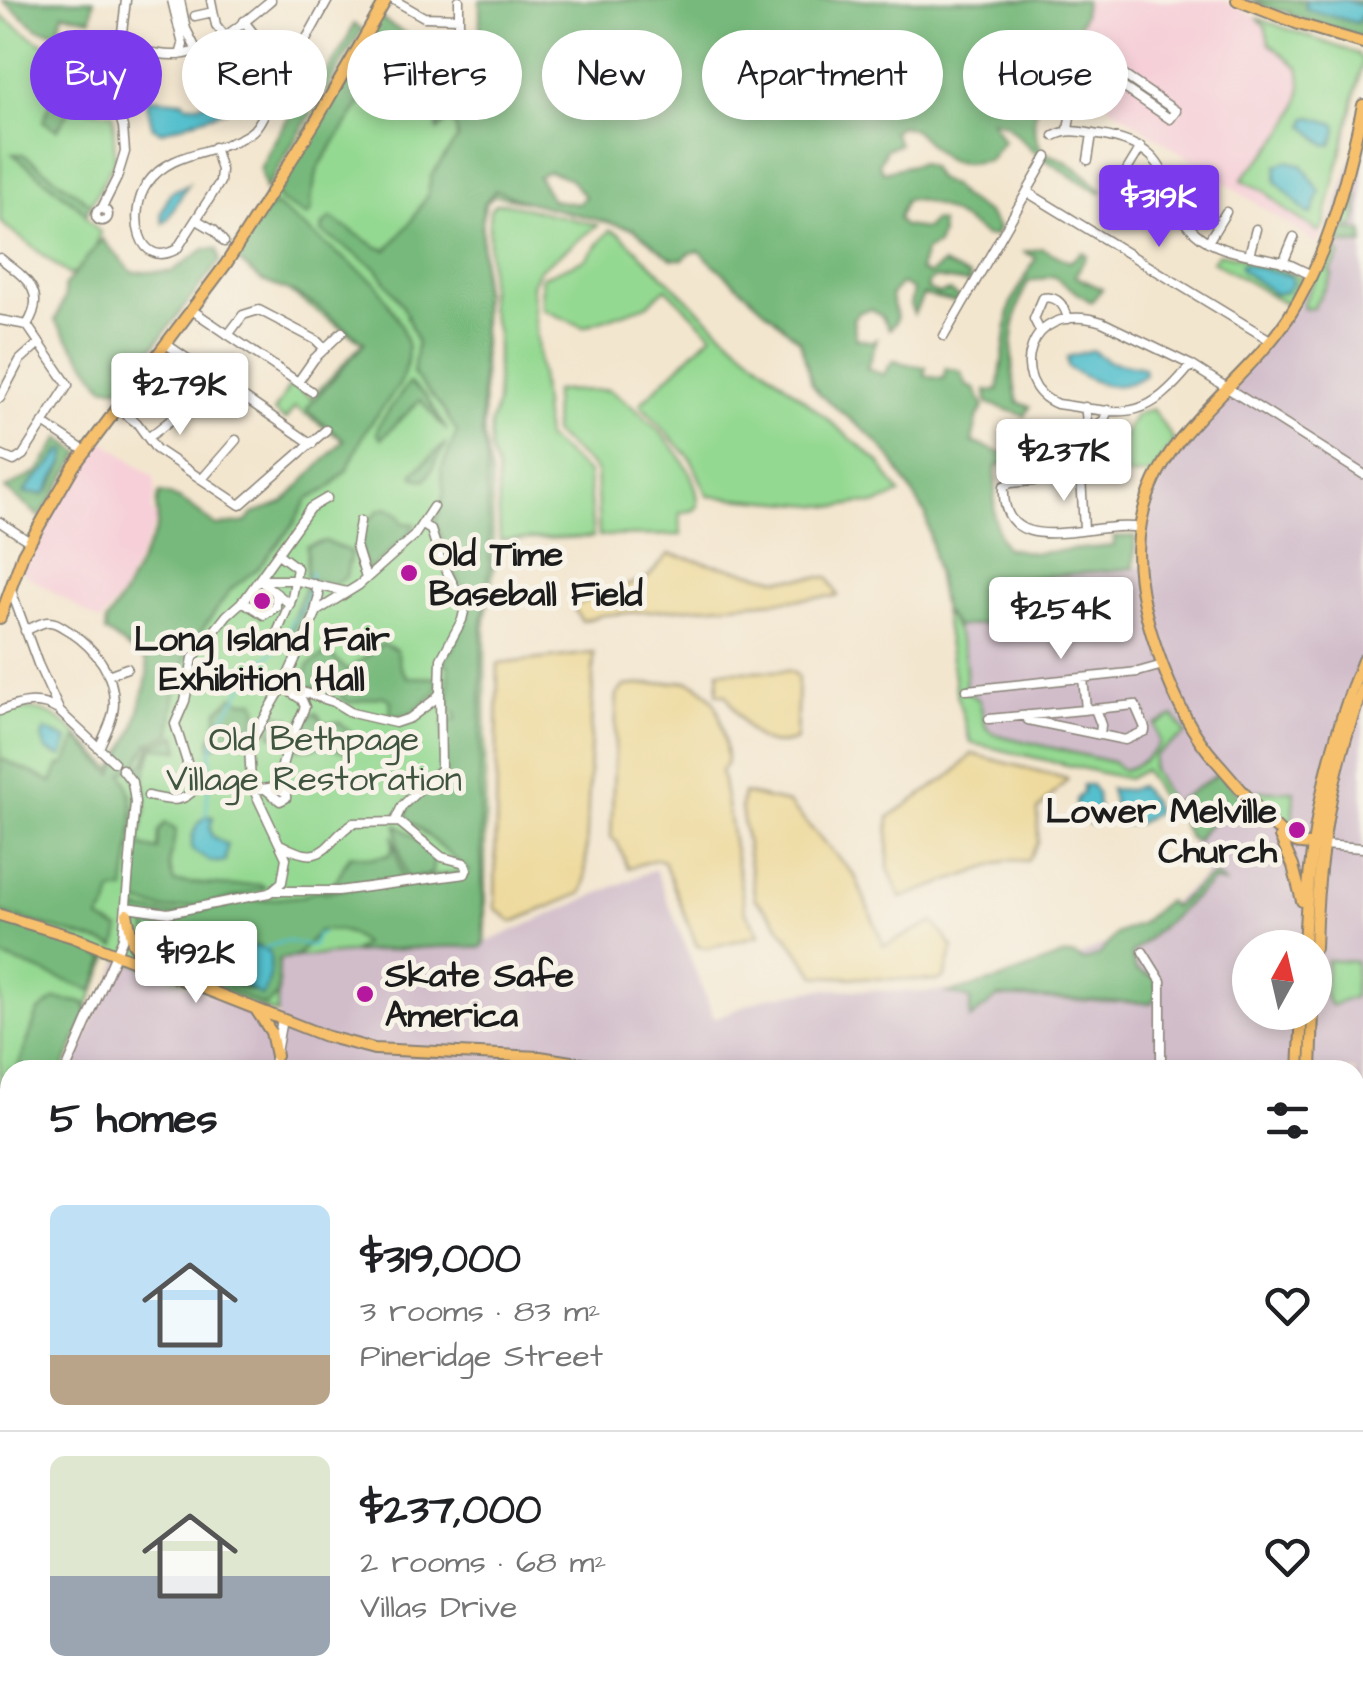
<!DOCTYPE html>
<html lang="en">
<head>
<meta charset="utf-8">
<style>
  :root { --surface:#fff; --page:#f6f6f6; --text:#202124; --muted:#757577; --line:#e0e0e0; --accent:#7c3aed }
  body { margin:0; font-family:"Architects Daughter",sans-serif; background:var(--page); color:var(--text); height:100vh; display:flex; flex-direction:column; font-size:38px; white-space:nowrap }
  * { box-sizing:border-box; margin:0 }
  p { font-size:32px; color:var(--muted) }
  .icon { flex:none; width:55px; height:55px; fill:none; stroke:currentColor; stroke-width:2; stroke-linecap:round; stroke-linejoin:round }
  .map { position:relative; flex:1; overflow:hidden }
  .details { position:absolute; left:0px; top:1060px; width:1365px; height:640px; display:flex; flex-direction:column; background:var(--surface); border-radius:30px 30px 0 0; box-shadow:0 5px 15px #0003 }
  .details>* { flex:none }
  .top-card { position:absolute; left:30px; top:30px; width:1305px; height:90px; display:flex; gap:20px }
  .needle { width:65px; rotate:8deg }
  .controls { position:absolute; left:1232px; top:930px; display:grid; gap:20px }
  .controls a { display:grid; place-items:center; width:100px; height:100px; border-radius:50%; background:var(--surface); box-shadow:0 5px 15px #0003; font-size:50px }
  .price { position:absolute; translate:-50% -85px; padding:0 22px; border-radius:10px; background:#fff; color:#222; font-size:32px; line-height:65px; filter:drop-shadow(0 2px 5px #0008) }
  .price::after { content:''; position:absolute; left:50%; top:60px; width:30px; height:22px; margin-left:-15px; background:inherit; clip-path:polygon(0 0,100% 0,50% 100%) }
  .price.current { background:var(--accent); color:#fff }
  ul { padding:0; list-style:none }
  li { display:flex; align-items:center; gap:30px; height:250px; padding:0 50px }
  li+li { border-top:2px solid var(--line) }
  li span { display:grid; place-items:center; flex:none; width:280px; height:200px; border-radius:15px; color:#555 }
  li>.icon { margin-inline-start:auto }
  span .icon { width:120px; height:120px; fill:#fffc; stroke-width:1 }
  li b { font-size:42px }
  h2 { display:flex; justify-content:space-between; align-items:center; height:120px; padding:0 50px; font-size:42px }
  .tag { padding:0 35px; border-radius:45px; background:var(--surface); box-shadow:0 5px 15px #0003; font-size:35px; line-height:90px }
  .tag.current { background:var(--accent); color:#fff }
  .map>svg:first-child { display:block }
  .built { fill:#f6cfd8 }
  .industrial { fill:#d1bdca; fill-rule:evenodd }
  .green { fill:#94d992; stroke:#587a57; stroke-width:2.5 }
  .forest { fill:#77b97c; stroke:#4a6a4c; stroke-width:2.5; fill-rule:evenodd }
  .sand { fill:#eeda9e; stroke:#857b5d; stroke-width:2.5 }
  .water { fill:#54c0cd; stroke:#386e74; stroke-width:2.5 }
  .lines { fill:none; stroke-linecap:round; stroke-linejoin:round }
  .stream { stroke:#54c0cd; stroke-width:2.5 }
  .minor-casing { stroke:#888176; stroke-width:11 }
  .major-casing { stroke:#888176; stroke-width:14 }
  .minor { stroke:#fff; stroke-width:8 }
  .major { stroke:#f7c06c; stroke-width:10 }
  .poi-dot { fill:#b5179e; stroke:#f7f3e8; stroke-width:4 }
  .labels { text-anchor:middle; stroke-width:10; stroke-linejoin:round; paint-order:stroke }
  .poi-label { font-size:35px; font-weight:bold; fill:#1c1c1c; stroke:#f7f3e8; text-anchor:start }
  .park-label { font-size:35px; fill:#40553f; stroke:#f7f3e8 }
</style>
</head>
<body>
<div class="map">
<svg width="1363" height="1700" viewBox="0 0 1363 1700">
  <rect width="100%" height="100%" fill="#f7f3e8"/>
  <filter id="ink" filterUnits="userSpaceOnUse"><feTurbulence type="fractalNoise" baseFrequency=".01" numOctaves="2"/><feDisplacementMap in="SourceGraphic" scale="20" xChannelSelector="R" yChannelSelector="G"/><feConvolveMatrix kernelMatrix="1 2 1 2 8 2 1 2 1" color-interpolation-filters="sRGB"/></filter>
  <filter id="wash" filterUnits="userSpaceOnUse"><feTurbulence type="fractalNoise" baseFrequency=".0048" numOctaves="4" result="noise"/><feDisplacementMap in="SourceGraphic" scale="40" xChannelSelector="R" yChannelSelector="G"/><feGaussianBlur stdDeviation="2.25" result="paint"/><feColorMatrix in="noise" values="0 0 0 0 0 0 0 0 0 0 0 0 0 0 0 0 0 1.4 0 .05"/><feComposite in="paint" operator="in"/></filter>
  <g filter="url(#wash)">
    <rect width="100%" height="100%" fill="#f3e6cf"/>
    <path class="built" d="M1043,0H1223L1257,18L1358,54L1363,61L1350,126L1319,245L1024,49Z
      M98,437L154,477L155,493L151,510L157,520L121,595L100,622L19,570Z
      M1363,1336V1479L1355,1478V1341Z
      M538,1690H1263L1261,1700H530Z"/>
    <path class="industrial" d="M1363,125V1331L1355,1338V1070H71L120,959L278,1021L279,959L485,943L655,869L714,1018L768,997L823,989L920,992L988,988L1063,964L1143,926L1205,876L1173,803L1169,800L1165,804L1144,770L1128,779L967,740L946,629L1011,621L1008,580L1141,567L1149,507L1167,465L1182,443L1226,396L1311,283ZM1250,948H1315V1012H1250Z
      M10,1208V1583L0,1603V1228Z
      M1355,1478L1363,1479V1700H1280L1281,1690H1355Z"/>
    <path class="green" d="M0,15L39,42L91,55L84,109L113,113L115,159L85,216L100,232L90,265L69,275L0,222Z
      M1257,18L1358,54L1363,61L1324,226L1319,232L1284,209L1265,191L1242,180C1248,169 1256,165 1264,156C1287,130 1308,103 1299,68L1269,43L1265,26Z
      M408,37L432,47L428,60L481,84L483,205L495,190L527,202L494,195L486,203L482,219L484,437L491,475L494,566L485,620V943L296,957L319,931L348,926L280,931L277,1014L0,916V714C58,695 74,737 113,769L215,586L343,440L295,407L285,420L274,412L291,383L311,398L363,343L233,253L362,40L401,53Z
      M1346,195L1358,196V205L1354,207L1358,209L1355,227L1337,226Z
      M505,203L598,225L539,270L532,285L546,438L588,473L593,537L500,540L497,470L490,449L491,423L497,403V332L489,307V223L490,210L495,204Z
      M610,230L620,234L717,327L879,462L900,494L875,505L861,503L839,507L708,496L691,459L640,404L712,334L666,288L647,305L583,327L542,309L541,277L586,259Z
      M1329,250L1338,251L1340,255L1330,272L1333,274L1313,308L1304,309L1303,303Z
      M1219,253L1262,262L1302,278L1286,304L1212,261Z
      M609,390C644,412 699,462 698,506L694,510L680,513L681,535L599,536L596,470L553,433L554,391Z
      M1152,409L1174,440L1153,474L1126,476L1121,441L1135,415Z
      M943,610C960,631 971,664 964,690L979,700L986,727L994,734L1112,762L1123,770C1138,766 1151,756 1160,743L1155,725L1174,716L1186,734L1155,755L1152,769L1169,800L1165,804L1144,770L1128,779L971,743L957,696Z
      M1252,791H1294L1292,824H1282Z
      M0,920L110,956L60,1070H10V1186L0,1209Z
      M1327,960L1356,962L1354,997L1331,1006L1325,996Z
      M10,1269V1535L0,1539V1271Z
      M56,1690H537L530,1700H40Z
      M1020,1690H1026L1029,1695L1028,1690H1080L1077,1696L1082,1691L1095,1700H1072L1076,1696L1065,1700H1006Z
      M1086,1690H1239L1240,1691L1235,1700H1097Z"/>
    <path class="forest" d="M2,0H94L91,19L63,13L58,33L38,29Z
      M480,0H1085L1083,16L1065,55L1069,67L1088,84L1087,91L1053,90C1028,106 1031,129 1043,153C1066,157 1086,175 1102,191L1099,193L1038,155L1005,124L991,120L1003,141L989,160C975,162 960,166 947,159C928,150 923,128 900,126L892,131L899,144L886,149L879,164L883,172L920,163L930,167L937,179L952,186L962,197L987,213L998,228L995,236H985C964,220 932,197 905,200L898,219L903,226L926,229L932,221L940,222L941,234L937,245L925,251L919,270L929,275L943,264L970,277L969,283L935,278L928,282V290L938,294L950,291L960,298L957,302L923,295L914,314L910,305L913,290L901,284L891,295C892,310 904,318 889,329L882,317L871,309L859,312L853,319L856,338L872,342L877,339L867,368L883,375L893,361L926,368L925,376L943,379L946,368L961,372L967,386L975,389L984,407L978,416L972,442C999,453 1033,466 1056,442L1052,457L999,465L996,468C996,502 988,515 1005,548L1035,553L1114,546V537L1135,536L1134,568L1009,580L1011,621L956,627L943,610L926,515L889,455L870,435L819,394L812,384L800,341L699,251L690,253L683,259H672L634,229L527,202L495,190L483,205L482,219V435L486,455L490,566L482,622L480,787L484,945L480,948C441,944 396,950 356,952H353L363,944C349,930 339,929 319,931L296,957L279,959L278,995L266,1006L156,962L144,949L152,945L144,920L133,923L135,910L170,915L226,906L240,899L264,900L303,896L317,890L325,892L469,871L408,819L406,813L414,798L443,771L444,723L456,720V712L449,711V667L445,661L469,612V598L456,575L435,522L444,493L441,470L457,432L442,408L413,374L417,343L403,306L376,268L322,232L323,225L331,218L377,247L387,250L411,222L428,194L431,176L457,139L456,128L449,120L438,130L437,123C416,115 385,92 364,98L318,168L311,199L312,210L307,216L282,202L276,195L340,88L347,82L345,79L376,16L408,35L402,54L480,84ZM548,171L569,178L585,197L578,204L552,200L538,176ZM259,946C267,964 272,976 262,994L235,985L217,969L207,967L201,954H237Z
      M1249,0H1363V37L1289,15L1290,12L1275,10Z
      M354,24L362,29L265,190L260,169C268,152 289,113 301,101C325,75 339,59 354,24Z
      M62,94L72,98L74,104L57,130L43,121L50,104Z
      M13,154H23L91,204L86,213Z
      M275,205L377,284L401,325L408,347L407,363L400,384L366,430L347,470L329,488L307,500L293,525L258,568L231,589L188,650L174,696L171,734L148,744L137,764L123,773C142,807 129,853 125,890L112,892L108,907L99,919L120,930L116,947L0,912V758L52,782L59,766L66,764L77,738L113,774L135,727L148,674L146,661L105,632L106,622L123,596L156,530C161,516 152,507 160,493C180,495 200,514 216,526L247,522L253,514L284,502L344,440L308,412L307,408L365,343L318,307L294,293L262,281L236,259C241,242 257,213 275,205Z
      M1336,229L1363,231V244H1333Z
      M102,239L132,272H171L205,249H217L220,261L122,387H104L55,321L65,297L64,287Z
      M1042,248L1070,262L1082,252L1087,255L1075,276L1102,289L1091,302L1053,276L1028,282C1010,317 1008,364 1018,402L1030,407L1025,416L987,403L986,390L998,391L1010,305L1036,258L1025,252Z
      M409,383L425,395L447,431L420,400L381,439L377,433L379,424Z
      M60,438L81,453L40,517L5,489L38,472ZM61,451L64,463L50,489L42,496L37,478L45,475Z
      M446,443L426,480L415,478L413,473Z
      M388,508L398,514L403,523L415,524L408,535L367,571L361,554V529L379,510Z
      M325,541L351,552L346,576L334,585L306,578L307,546Z
      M306,585L311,588L310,598L290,636L286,637Z
      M382,644L397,650L400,666L407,677L439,678L436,693L410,713L390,717L391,701L383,696L348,703L341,697L334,677C321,683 319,692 303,686L308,666L323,655L333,657L348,671Z
      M234,696L241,701H255L258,711L252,729L211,748L210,740L216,728L218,710Z
      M273,709L277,714L291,718L292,728L286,739L271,735V729L264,725Z
      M316,713L325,723L339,722L353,734L347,752L323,746L307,749L289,748L306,731L302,718Z
      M177,736L180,750L153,747L144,779L146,811L140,834L137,832L138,785L133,774L145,762L151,746Z
      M1220,773L1242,798C1230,817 1204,819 1197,842L1188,837L1173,803Z
      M165,823L176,830L169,865L174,882L232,886L261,884L265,888L224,901L168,910L135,903L136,844L140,841L141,846L158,850L159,832Z
      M397,825L423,843L434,860L432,872L426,876L406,878L398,845Z
      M393,835L402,880L322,888L335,882L350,855L373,858L389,855L393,849Z
      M1216,875L1224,884L1213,881L1131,954L1136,970L1155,978L1158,994L1151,1003L998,997L970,1019V999L948,993L998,980L1062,956L1073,955L1084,961L1099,955L1116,934L1141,923L1167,901L1173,907L1204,881Z
      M0,921L55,937L106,958L93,991L0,956Z
      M55,999L85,1003L88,1012L63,1070H17L38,1012Z
      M41,1690H143L139,1700H21Z
      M184,1690H248L242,1700H180Z
      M371,1690H425L415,1700H371Z
      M506,1690H696L695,1700H503Z"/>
    <path class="sand" d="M669,554L778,579L828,577L838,596L603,615L582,621L572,606L647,578Z
      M594,653L585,883L582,893L513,922L495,908L498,664Z
      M719,671H790L798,676L796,740C757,755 744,724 726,694H717Z
      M687,681C723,693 721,724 727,757L726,765L721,770L745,911L760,935L707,948L697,946L664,862L657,859L628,868L617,842L611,838L617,695L624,686Z
      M972,754L1068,779L1038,810V843L1027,861L1008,860L901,898L888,868L889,817L954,773Z
      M743,793L788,803L855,876L884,946L934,922L953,948L945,977L937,981L816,976L773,917L755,899L741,807Z"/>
    <path class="water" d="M1305,0H1345L1363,5V13L1357,23L1306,9Z
      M231,62L240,68L245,81L226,110L161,132L153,128L147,104L149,98L184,101L186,105L200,104L218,97V92L223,89V68Z
      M1312,117L1336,124L1337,131L1332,145L1325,144L1305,126L1307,118Z
      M1288,161L1302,165L1320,192L1312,214L1307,213L1276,181L1277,165Z
      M188,184L167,220L163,223L161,214L170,193Z
      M1244,264L1290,276L1293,283L1286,292L1275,294L1241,270L1240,265Z
      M1092,350L1108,361L1144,368L1145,375C1117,395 1097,384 1068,368L1067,357Z
      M67,450L64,463L45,494L24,493C33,477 49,471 62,451Z
      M45,730L68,740L62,757L46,750L42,737Z
      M1083,785H1091L1097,793L1099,818L1094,824H1089L1077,813L1076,800L1083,792Z
      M1139,786L1152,801L1156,812L1139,823L1119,825L1110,789L1129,790Z
      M210,816L213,817L210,828L212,836L227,845L225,862H212L193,851C189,837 196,820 210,816Z
      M256,946L269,951C272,965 270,985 262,996C244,985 223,972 203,965L199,959L201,954H237Z"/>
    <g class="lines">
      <path class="stream" d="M206,817L211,752L223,717L238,696L249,672L286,642L291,624L305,601L311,573
        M265,948L285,941L313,946L317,934H322"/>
    </g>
  </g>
  <g filter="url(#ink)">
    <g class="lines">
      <g class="minor-casing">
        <path id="minor" d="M172,0L183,45L180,55
          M180,0L186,29L197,51
          M211,0L216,25L224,35
          M394,0L424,17L459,18
          M195,16L213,12
          M120,46C138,49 157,56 175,55C210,54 246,21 271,0
          M1083,65L1086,62L1170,119L1176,111L1090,52L1086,62
          M279,71L296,58L328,0
          M450,71L459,48V0
          M1068,130L1072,104
          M1054,136C1069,128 1082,132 1099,135C1189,149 1151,201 1202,238C1225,254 1257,255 1283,262C1293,265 1302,271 1312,275
          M214,147L221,170L220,182L177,249C138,271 127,213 147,184C171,149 217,155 250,133C258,128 263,116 267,108C292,67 268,54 244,21
          M1088,160L1092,134
          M1124,175L1141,147
          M1027,192L1270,340
          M1147,201L1171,191
          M1176,201L1200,191
          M102,208L117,178L125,152L123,127L114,97L126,0
          M96 215a6 6 0 1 1 12 0a6 6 0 1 1-12 0Z
          M197,220L214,230L224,242
          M1208,242L1226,212
          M1249,255L1256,229
          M0,258C25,278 48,291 27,325
          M1283,263L1294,237
          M192,310L311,391
          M0,320L27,325L68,385L23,455L14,461L0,455
          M1040,331L1034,319L1043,298C1057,295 1065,306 1068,319
          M228,335L243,315L259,310L316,340L325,349
          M944,336L1047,157
          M166,344L312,444
          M1191,365C1144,423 1126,414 1057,404C1007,385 1025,298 1102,322L1191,365L1363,474
          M298,382L314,359L342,332
          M0,398L20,360L39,343
          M1085,407L1087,421L1092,429L1104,420L1108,410
          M117,408L137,423L156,449L240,505L326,430
          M43,423L85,451
          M1092,429L1094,450
          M148,438L187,407
          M1094,454L1096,475
          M1081,476L1084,529
          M202,479L236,440
          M1115,481L1104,474L1011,483L1004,486C1000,565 1094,519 1140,528
          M360,521L356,546L366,578
          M0,522L30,542
          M259,580H294L347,592
          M259,580L290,604
          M314,584L319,595L315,612
          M11,590L38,664L60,712L114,762
          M242,601L264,615L276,607V593
          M25,631C31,628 40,623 47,622C56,621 62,627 69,631C93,647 114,671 114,703C114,718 105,734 99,748
          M277,633L292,598L297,568L281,556
          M108,675L127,668
          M1083,678L1086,709
          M283,686L334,702L352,713L395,723L410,718L434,700L440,693L441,659L462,620L465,607L440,558L431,530L423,525
          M967,690L1138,672L1163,665
          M1095,709L1101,725L1100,735
          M0,711C20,703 38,698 58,710
          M989,719L1135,705L1145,728V731L1125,740L1028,720V715
          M276,787L287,748L305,707L302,700L290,692
          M195,788L175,724L185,701L193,658L227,615L245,599L310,508L327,498
          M254,790L276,787L286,793V798L280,801L265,789
          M148,796C167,800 183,805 195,788L251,784
          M395,821L402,806L441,769L440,695
          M1323,845L1363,848
          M274,891H338L465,874L467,869L465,863L442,857L399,822L353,823C324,842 326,869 282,845
          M127,907L168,913L269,893L282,882L286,858L251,784L249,745L283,686L317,611L359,585L414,536L433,507
          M1143,952L1161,981V1070
          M66,1070L123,938L135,802L132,782L122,769
          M273,1070L282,1019
          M0,1216L10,1196
          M1355,1633H1363
          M0,1699L20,1690"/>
      </g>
      <g class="major-casing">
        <path id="major" d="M1237,0L1299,24L1363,43
          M0,618L23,554L74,466L226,264L316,121L386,0
          M1280,837L1293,866L1302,901
          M1311,845C1309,845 1298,844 1296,843C1280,839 1231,777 1217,762C1191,733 1176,701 1162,664C1132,585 1123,514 1178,442C1211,399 1257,364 1288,318C1329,255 1347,177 1363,105
          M127,914L133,943L148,963
          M0,915L73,937L325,1036L374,1049L540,1057L620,1070
          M1304,948C1308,847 1324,754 1363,660
          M1315,948C1317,860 1331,770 1363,688
          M257,1011L271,1032L276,1056
          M1299,1070L1302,1012
          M1311,1070L1313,1012
          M1355,1333L1363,1328
          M1263,1700L1265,1690
          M1275,1700L1276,1690"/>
      </g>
      <use href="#minor" class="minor"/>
      <use href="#major" class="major"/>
    </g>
  </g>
  <g class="poi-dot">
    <circle cx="409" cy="573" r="10"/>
    <circle cx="262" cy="601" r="10"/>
    <circle cx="1297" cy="830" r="10"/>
    <circle cx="365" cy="994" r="10"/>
  </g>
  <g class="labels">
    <g class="poi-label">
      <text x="429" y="565">Old Time<tspan x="429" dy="40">Baseball Field</tspan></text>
      <text x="262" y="650" text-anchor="middle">Long Island Fair<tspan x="262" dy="40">Exhibition Hall</tspan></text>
      <text x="1277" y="822" text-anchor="end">Lower Melville<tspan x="1277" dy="40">Church</tspan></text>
      <text x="385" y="986">Skate Safe<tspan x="385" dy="40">America</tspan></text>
    </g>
    <g class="park-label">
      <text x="314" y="750">Old Bethpage<tspan x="314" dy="40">Village Restoration</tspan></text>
    </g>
  </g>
</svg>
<div class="controls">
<a><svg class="needle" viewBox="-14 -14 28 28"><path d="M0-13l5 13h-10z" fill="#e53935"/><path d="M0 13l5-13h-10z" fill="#757577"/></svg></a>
</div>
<b class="price current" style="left:1159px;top:250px">$319K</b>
<b class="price" style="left:180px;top:438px">$279K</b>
<b class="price" style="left:1064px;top:504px">$237K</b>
<b class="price" style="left:1061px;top:662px">$254K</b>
<b class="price" style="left:196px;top:1006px">$192K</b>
<div class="top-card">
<a class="tag current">Buy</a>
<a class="tag">Rent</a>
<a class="tag">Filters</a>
<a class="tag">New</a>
<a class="tag">Apartment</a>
<a class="tag">House</a>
</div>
<section class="details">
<h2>5 homes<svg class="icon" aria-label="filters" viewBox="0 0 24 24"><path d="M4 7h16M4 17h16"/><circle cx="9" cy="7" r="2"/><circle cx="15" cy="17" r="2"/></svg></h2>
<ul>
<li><span style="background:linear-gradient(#bfe0f5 75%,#b9a48a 0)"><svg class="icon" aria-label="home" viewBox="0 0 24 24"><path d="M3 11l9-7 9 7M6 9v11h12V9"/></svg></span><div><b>$319,000</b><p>3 rooms · 83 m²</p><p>Pineridge Street</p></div><svg class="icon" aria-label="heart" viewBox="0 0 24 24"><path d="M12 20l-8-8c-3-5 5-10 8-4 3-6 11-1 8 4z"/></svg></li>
<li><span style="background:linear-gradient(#dfe7d0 60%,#9aa5b1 0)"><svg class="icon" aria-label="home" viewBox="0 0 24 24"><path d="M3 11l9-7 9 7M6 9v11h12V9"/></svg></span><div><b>$237,000</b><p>2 rooms · 68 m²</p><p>Villas Drive</p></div><svg class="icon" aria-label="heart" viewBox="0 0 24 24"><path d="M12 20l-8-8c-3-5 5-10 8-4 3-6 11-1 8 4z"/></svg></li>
</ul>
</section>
</div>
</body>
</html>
